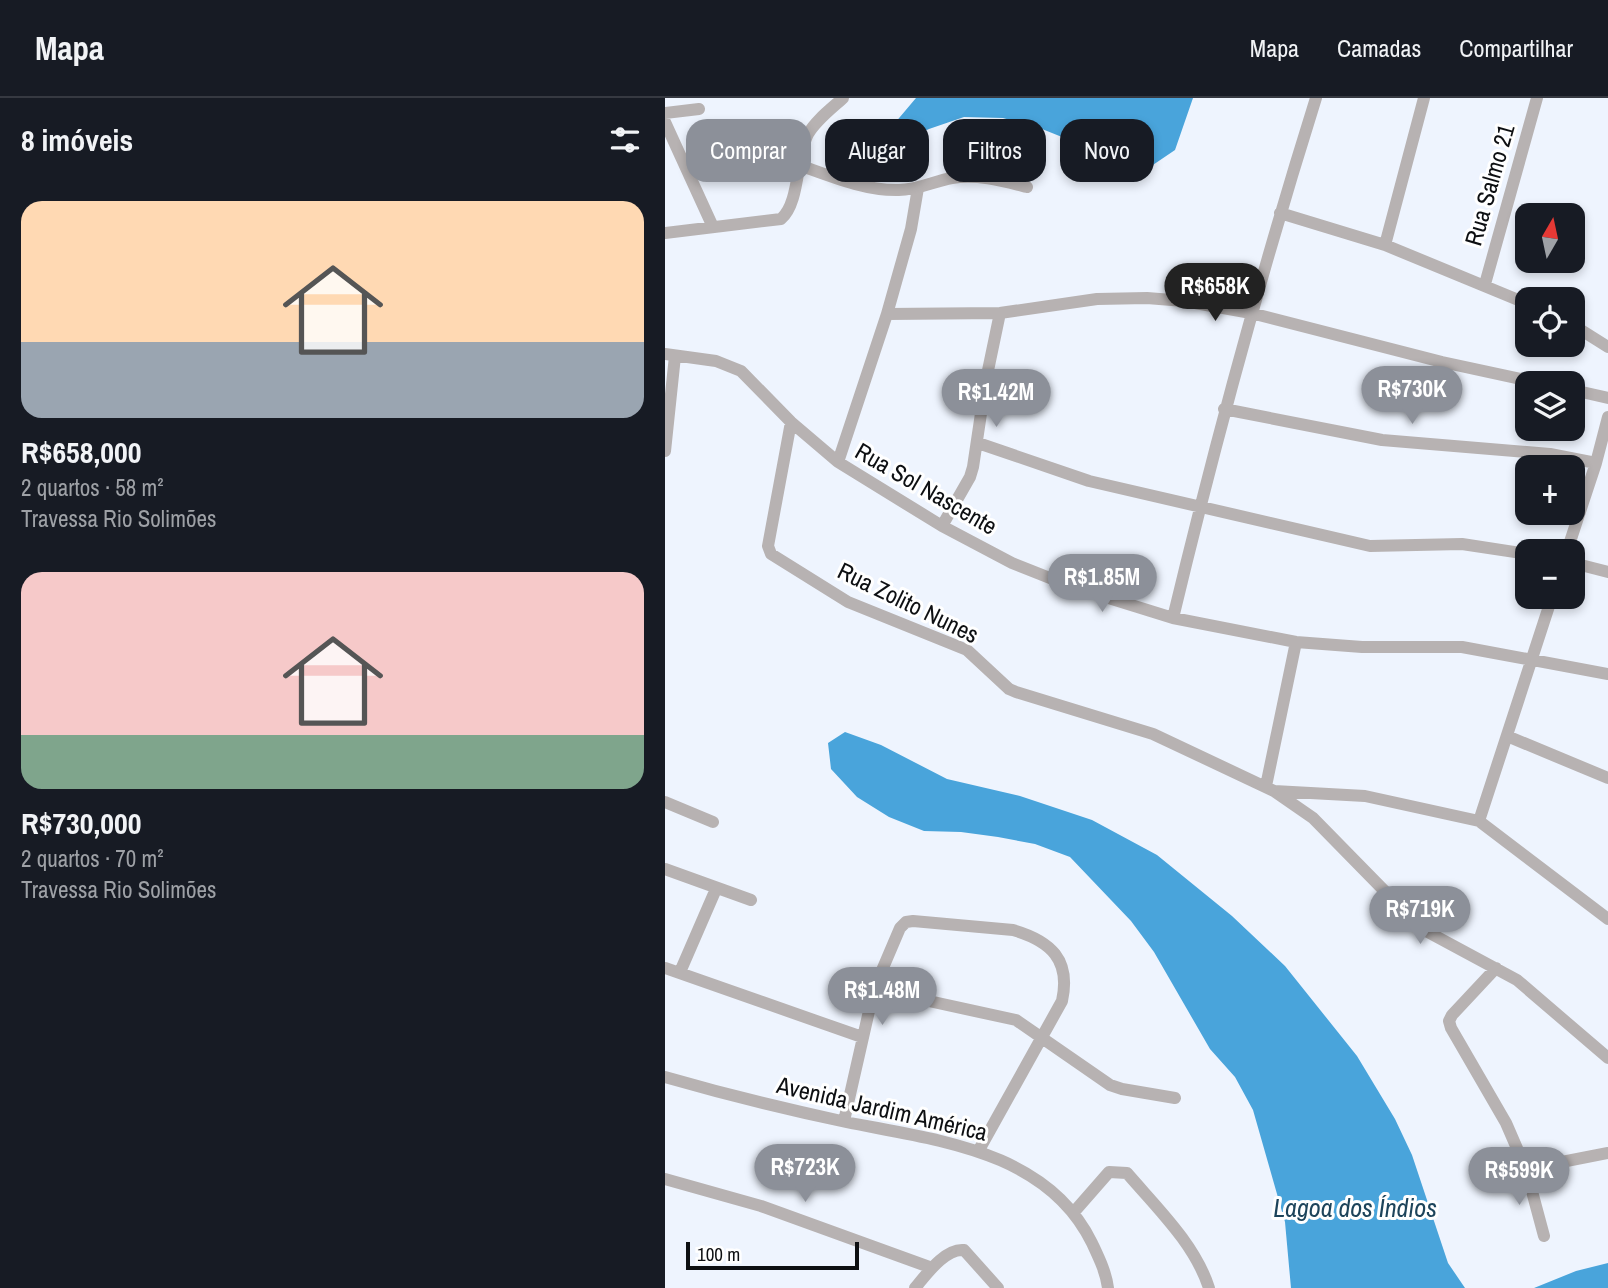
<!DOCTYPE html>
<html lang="pt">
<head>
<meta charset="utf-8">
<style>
  :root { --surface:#171b24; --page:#20242c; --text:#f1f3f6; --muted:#9ea1a6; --line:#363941; --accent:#8c9099 }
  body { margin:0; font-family:"Archivo Narrow",sans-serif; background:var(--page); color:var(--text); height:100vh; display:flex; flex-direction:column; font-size:26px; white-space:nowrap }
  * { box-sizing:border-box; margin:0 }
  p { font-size:23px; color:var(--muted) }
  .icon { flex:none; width:38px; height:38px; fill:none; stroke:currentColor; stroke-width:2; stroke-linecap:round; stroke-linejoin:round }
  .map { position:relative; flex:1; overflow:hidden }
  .side { display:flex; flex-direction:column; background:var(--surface); width:665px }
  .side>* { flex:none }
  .banner { position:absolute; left:21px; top:21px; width:665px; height:63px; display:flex; gap:14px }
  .needle { width:46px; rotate:9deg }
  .buttons { position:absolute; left:850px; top:105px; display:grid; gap:14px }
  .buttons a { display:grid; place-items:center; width:70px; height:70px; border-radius:14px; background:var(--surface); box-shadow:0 4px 10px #0003; font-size:35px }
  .scale { position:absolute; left:21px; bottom:18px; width:173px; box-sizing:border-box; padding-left:7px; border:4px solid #0d0f12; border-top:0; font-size:19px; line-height:24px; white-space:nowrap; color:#0d0f12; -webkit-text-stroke:5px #fff; paint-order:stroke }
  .price { position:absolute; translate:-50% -60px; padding:0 16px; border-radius:24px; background:var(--accent); color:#fff; font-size:23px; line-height:46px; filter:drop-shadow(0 2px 4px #0008) }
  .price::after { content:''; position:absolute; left:50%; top:42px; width:21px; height:16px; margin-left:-10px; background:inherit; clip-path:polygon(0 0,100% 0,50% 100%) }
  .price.on { background:#222; color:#fff }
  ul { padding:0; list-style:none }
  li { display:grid; align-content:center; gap:14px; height:371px; padding:0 21px }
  li span { display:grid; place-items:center; height:217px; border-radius:21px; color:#555 }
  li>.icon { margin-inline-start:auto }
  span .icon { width:126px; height:126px; fill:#fffc; stroke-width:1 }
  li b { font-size:30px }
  h2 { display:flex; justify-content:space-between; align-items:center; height:84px; padding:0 21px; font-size:30px }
  .pill { padding:0 24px; border-radius:21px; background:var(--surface); box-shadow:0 4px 10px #0003; font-size:24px; line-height:63px }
  .pill.on { background:var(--accent); color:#fff }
  header { display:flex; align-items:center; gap:42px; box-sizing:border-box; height:98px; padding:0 35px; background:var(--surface); border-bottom:2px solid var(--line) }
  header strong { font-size:33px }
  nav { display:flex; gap:38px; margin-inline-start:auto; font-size:24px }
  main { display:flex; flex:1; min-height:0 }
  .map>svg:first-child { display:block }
  .water { fill:#49a4db }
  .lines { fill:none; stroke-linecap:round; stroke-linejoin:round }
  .minor { stroke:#b7b2b2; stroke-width:12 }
  .labels { text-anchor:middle; stroke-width:6; stroke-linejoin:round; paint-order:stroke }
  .street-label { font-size:24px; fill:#0d0f12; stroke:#fff }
  .water-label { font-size:26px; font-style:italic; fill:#1d445b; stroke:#fff }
</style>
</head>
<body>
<header>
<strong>Mapa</strong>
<nav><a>Mapa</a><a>Camadas</a><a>Compartilhar</a></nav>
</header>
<main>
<section class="side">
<h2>8 imóveis<svg class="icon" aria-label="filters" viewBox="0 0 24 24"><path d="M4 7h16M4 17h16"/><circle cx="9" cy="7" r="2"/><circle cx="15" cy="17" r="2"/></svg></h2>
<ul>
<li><span style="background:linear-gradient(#ffd9b3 65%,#9aa5b1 0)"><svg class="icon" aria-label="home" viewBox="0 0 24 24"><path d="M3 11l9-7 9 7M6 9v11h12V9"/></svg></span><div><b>R$658,000</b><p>2 quartos · 58 m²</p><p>Travessa Rio Solimões</p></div></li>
<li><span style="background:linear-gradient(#f6c9c9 75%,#7fa58c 0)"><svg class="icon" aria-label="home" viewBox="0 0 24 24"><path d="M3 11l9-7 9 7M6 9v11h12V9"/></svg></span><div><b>R$730,000</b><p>2 quartos · 70 m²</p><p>Travessa Rio Solimões</p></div></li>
</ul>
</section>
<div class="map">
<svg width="943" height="1190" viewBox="0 0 943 1190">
  <rect width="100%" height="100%" fill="#eef4fe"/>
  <path class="water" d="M251,0H528L510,52L479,73L442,67L412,45L377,31L338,20L299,19L264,31L230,46L213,45Z
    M180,634L216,647L282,681L355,698L427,722L492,757L567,818L620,868L692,958L730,1021L747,1057L783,1165L800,1190H626L620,1124L588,1012L570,979L545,951L489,854L466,823L405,759L370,746L333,739L296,734L259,733L224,719L192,699L166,671L163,645Z
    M943,1165V1190H869L911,1173Z"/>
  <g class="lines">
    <path class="minor" d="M0,15L34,11
      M0,24L48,129
      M134,67C165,78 201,93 234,92C253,92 269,83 287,80C313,76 338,83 362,89
      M615,115L720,147L863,206
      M0,135L116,121C135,105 131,59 143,36C151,22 166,11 178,0
      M720,147L759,0
      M820,186L872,0
      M222,216L335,215L432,201L482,200L519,203L586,215L777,264L874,285
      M908,227L943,249
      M0,256L51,263L76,273L126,324L173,364L277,428L347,465L405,488L508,520L631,544L697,549H797L943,576
      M908,292L943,300
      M559,311L717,342L885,356L931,365
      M126,324L103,448L106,456L183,504L302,552L344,591L351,594L488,636L609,693L648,720L747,821L761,833L852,882L943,960
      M313,345L424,383L705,448L797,446L863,456
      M0,353L10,258
      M173,364L222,216L246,131L253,90
      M277,428L305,379L308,369L321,282L335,215
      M902,453L931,365L943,319
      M908,465L943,474
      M508,520C550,345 597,172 651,0
      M842,638L943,680
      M601,688L631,544
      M609,693L700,698L814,723L943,821
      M0,704L48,724
      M814,723L887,499
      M0,771L86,802
      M0,870L197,939
      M831,870L787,917L784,923L786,930L841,1025L861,1071L943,1055
      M15,874L51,791
      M209,891L351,922L445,987L457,991L510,1000
      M0,979C59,996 120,1011 181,1024C270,1042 382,1052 427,1145C434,1160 441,1174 443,1190
      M179,1023L209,891L235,830L241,824L248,823L348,832C386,843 406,862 397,903L314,1052
      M861,1071L879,1138
      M0,1081L96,1108L267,1170
      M409,1114L444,1074L462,1075C492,1110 530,1146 544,1190
      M250,1190C261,1177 280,1150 299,1152L333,1190"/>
  </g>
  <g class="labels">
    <g class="street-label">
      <text transform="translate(825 87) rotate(-74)" y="8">Rua Salmo 21</text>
      <text transform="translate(261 391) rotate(30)" y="8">Rua Sol Nascente</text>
      <text transform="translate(243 505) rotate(26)" y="8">Rua Zolito Nunes</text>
      <text transform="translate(217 1011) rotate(13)" y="8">Avenida Jardim América</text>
    </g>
    <g class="water-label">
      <text x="690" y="1119">Lagoa dos Índios</text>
    </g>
  </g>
</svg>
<div class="buttons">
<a><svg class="needle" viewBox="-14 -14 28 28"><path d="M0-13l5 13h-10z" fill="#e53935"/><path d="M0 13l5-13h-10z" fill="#9ea1a6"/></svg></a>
<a><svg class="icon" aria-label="locate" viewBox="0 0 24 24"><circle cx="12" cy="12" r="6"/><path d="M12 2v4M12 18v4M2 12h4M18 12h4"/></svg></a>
<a><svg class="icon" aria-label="layers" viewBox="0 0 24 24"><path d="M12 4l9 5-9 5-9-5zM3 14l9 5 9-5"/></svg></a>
<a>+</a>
<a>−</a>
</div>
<div class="scale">100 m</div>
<b class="price on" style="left:550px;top:225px">R$658K</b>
<b class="price" style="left:747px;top:328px">R$730K</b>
<b class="price" style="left:331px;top:331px">R$1.42M</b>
<b class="price" style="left:437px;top:516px">R$1.85M</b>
<b class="price" style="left:755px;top:848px">R$719K</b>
<b class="price" style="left:217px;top:929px">R$1.48M</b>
<b class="price" style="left:140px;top:1106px">R$723K</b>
<b class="price" style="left:854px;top:1109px">R$599K</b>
<div class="banner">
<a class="pill on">Comprar</a>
<a class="pill">Alugar</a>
<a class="pill">Filtros</a>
<a class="pill">Novo</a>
</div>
</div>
</main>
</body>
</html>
